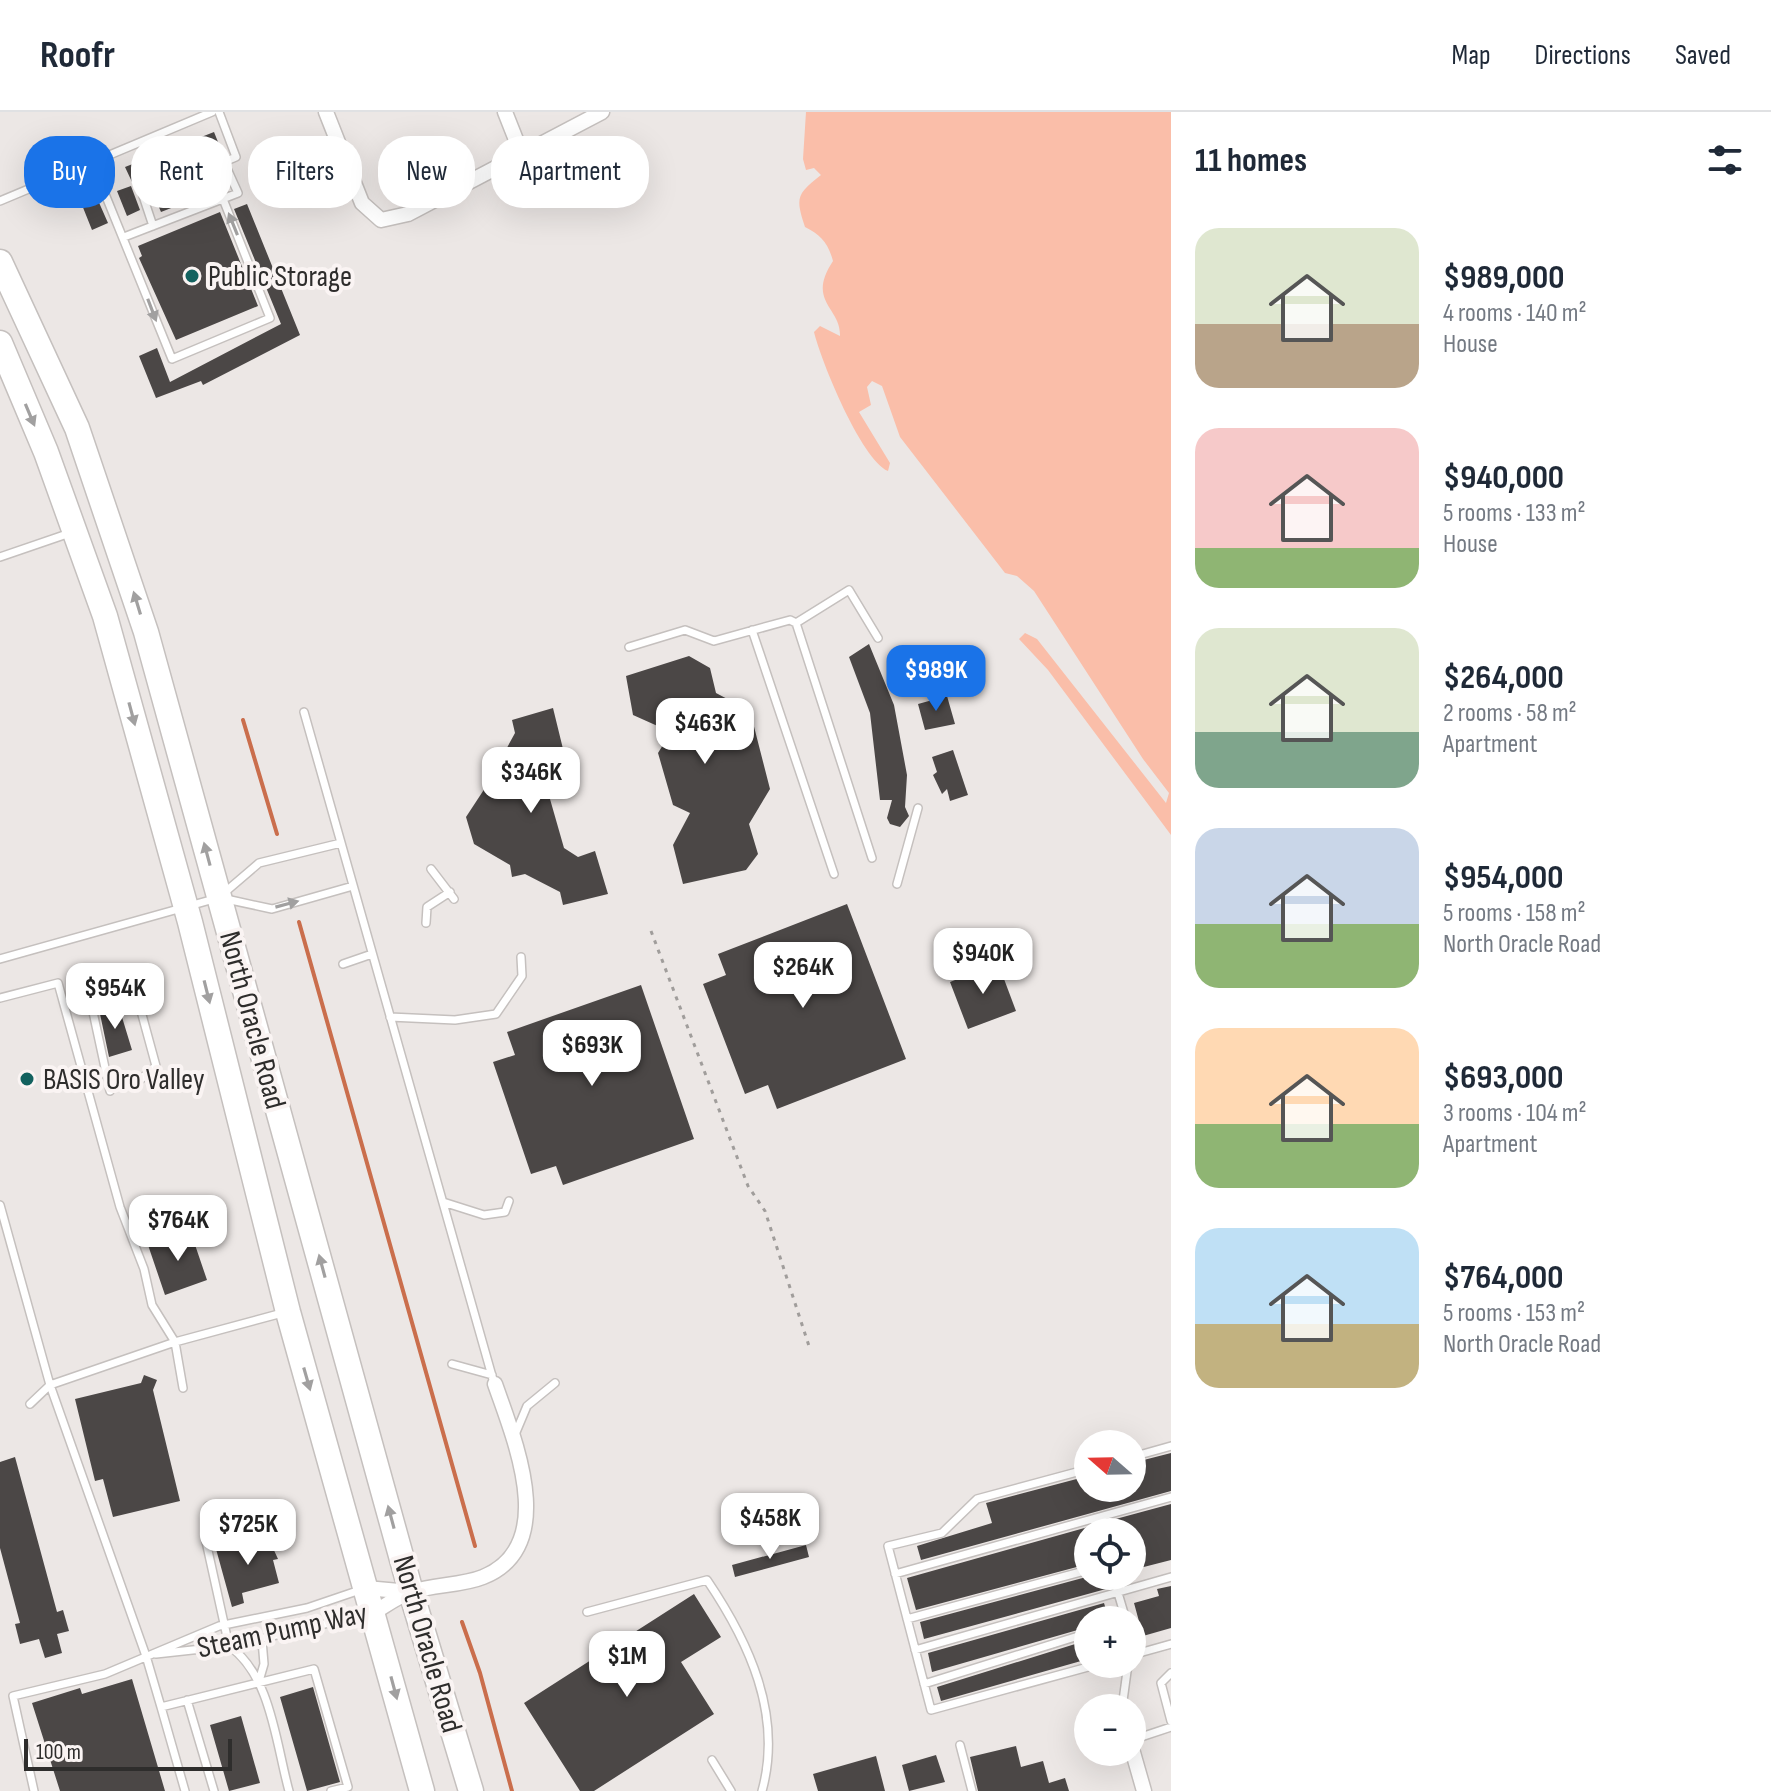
<!DOCTYPE html>
<html lang="en">
<head>
<meta charset="utf-8">
<style>
  :root { --surface:#fff; --page:#f6f6f7; --text:#1f2937; --muted:#747a83; --line:#e0e1e3; --accent:#1a73e8 }
  body { margin:0; font-family:"Sofia Sans Condensed",sans-serif; background:var(--page); color:var(--text); height:100vh; display:flex; flex-direction:column; font-size:30px; white-space:nowrap }
  * { box-sizing:border-box; margin:0 }
  p { font-size:26px; color:var(--muted) }
  .icon { flex:none; width:44px; height:44px; fill:none; stroke:currentColor; stroke-width:2; stroke-linecap:round; stroke-linejoin:round }
  .map { position:relative; flex:1; overflow:hidden }
  .drawer { display:flex; flex-direction:column; background:var(--surface); width:600px }
  .drawer>* { flex:none }
  .banner { position:absolute; left:24px; top:24px; width:760px; height:72px; display:flex; gap:16px }
  .needle { width:52px; rotate:290deg }
  .tools { position:absolute; left:1074px; top:1318px; display:grid; gap:16px }
  .tools a { display:grid; place-items:center; width:72px; height:72px; border-radius:50%; background:var(--surface); box-shadow:0 8px 32px #0002; font-size:40px }
  .scale { position:absolute; left:24px; bottom:20px; width:208px; box-sizing:border-box; padding-left:8px; border:4px solid #2e2d2c; border-top:0; font-size:22px; line-height:28px; white-space:nowrap; color:#2e2d2c; -webkit-text-stroke:6px #faf4f3; paint-order:stroke }
  .price { position:absolute; translate:-50% -68px; padding:0 18px; border-radius:16px; background:#fff; color:#222; font-size:26px; line-height:52px; filter:drop-shadow(0 2px 4px #0008) }
  .price::after { content:''; position:absolute; left:50%; top:48px; width:24px; height:18px; margin-left:-12px; background:inherit; clip-path:polygon(0 0,100% 0,50% 100%) }
  .price.active { background:var(--accent); color:#fff }
  ul { padding:0; list-style:none }
  li { display:flex; align-items:center; gap:24px; height:200px; padding:0 24px }
  li span { display:grid; place-items:center; flex:none; width:224px; height:160px; border-radius:24px; color:#555 }
  li>.icon { margin-inline-start:auto }
  span .icon { width:96px; height:96px; fill:#fffc; stroke-width:1 }
  li b { font-size:34px }
  h2 { display:flex; justify-content:space-between; align-items:center; height:96px; padding:0 24px; font-size:34px }
  .tag { padding:0 28px; border-radius:32px; background:var(--surface); box-shadow:0 8px 32px #0002; font-size:28px; line-height:72px }
  .tag.active { background:var(--accent); color:#fff }
  header { display:flex; align-items:center; gap:48px; box-sizing:border-box; height:112px; padding:0 40px; background:var(--surface); border-bottom:2px solid var(--line) }
  header strong { font-size:38px }
  nav { display:flex; gap:44px; margin-inline-start:auto; font-size:28px }
  main { display:flex; flex:1; min-height:0 }
  .map>svg:first-child { display:block }
  .green { fill:#fabea9 }
  .lines { fill:none; stroke-linecap:round; stroke-linejoin:round }
  .stream { stroke:#ca6e4c; stroke-width:4 }
  .building { fill:#4b4746 }
  .service-casing { stroke:#c5c0be; stroke-width:10 }
  .minor-casing { stroke:#c5c0be; stroke-width:17 }
  .trunk-casing { stroke:#c5c0be; stroke-width:27 }
  .path { stroke:#a09d9b; stroke-width:3; stroke-dasharray:4 6; stroke-linecap:butt }
  .service { stroke:#fff; stroke-width:7 }
  .minor { stroke:#fff; stroke-width:14 }
  .trunk { stroke:#fff; stroke-width:24 }
  .oneway { fill:#a1a0a0 }
  .poi-dot { fill:#13625f; stroke:#faf4f3; stroke-width:3 }
  .labels { text-anchor:middle; stroke-width:8; stroke-linejoin:round; paint-order:stroke }
  .poi-label { font-size:30px; fill:#2e2d2c; stroke:#faf4f3; text-anchor:start }
  .street-label { font-size:30px; fill:#2e2d2c; stroke:#faf4f3 }
</style>
</head>
<body>
<header>
<strong>Roofr</strong>
<nav><a>Map</a><a>Directions</a><a>Saved</a></nav>
</header>
<main>
<div class="map">
<svg width="1171" height="1679" viewBox="0 0 1171 1679">
  <rect width="100%" height="100%" fill="#ece7e5"/>
  <path class="green" d="M806,0H1171V723L1048,558L1019,527L1025,521L1037,527L1166,691L1169,681L1143,647L1034,479L1017,464L1005,461L900,325L882,274L872,269L867,275L871,293L859,300L890,351L888,359C861,347 821,249 814,220L820,214L840,224C841,195 806,190 833,149C828,131 821,123 805,115C795,85 797,82 821,63L814,56L806,58L803,47Z"/>
  <g class="lines">
    <path class="stream" d="M243,608L277,722
      M299,810L475,1434
      M462,1510L480,1561L512,1679"/>
  </g>
  <path class="building" d="M214,20L220,35L132,70L125,55Z
    M211,63L217,78L161,100L155,86Z
    M131,74L140,98L127,104L117,79Z
    M97,86L108,111L92,118L82,93Z
    M247,92L300,223L203,273L201,269L156,286L139,244L157,236L170,270L281,212L234,97Z
    M220,100L258,194L176,228L139,146L142,144L138,134Z
    M869,532L894,593L907,663L905,695L909,704L900,715L890,712L887,706L892,688H880L870,601L849,545Z
    M689,544L710,556L716,581L750,599L770,677L749,712L758,742L746,758L683,772L673,733L690,701L673,693L658,641L671,620L633,603L626,564Z
    M947,584L955,612L925,618L918,592Z
    M553,596L564,641L549,644L542,659L564,736L578,745L595,739L608,782L563,793L560,780L525,762L512,765L510,753L474,732L466,705L487,673L484,657L497,654L515,621L512,608Z
    M953,638L968,683L950,689L947,677L942,682L933,663L937,660L932,645Z
    M847,792L906,947L777,997L768,973L745,982L703,872L726,863L718,842Z
    M998,851L1016,899L968,917L950,870Z
    M641,873L694,1027L563,1073L556,1054L531,1062L493,950L515,943L507,920Z
    M118,892L132,938L109,945L99,897Z
    M191,1121L207,1168L165,1183L148,1133Z
    M144,1263L157,1268L153,1278L180,1389L113,1405L103,1367L95,1369L75,1287L141,1271Z
    M1171,1341V1379L921,1448L917,1434L992,1411L986,1391L1088,1364V1376H1132V1351Z
    M15,1345L57,1500L63,1498L69,1519L57,1522L62,1541L45,1546L39,1527L20,1532L15,1512L20,1511L0,1436V1350Z
    M1171,1392V1448L1132,1458V1420H1115L1112,1408Z
    M1088,1415V1452L916,1498L907,1466Z
    M267,1423L278,1447L273,1448L279,1471L242,1481L244,1491L232,1495L216,1437Z
    M806,1433L809,1445L735,1465L732,1453Z
    M1090,1464H1102L1106,1477L924,1527L920,1510Z
    M1171,1474V1516L1143,1524L1134,1491L1159,1484L1157,1477Z
    M694,1482L721,1525L681,1550L714,1602L594,1679H580L524,1591Z
    M1104,1491L1109,1508H1088V1515L932,1560L928,1541Z
    M1088,1528V1547L941,1589L937,1575Z
    M132,1567L165,1679H60L32,1591L80,1576L82,1582Z
    M313,1575L340,1670L307,1679L280,1585Z
    M241,1604L260,1671L229,1679L210,1613Z
    M1016,1634L1021,1655L1043,1649L1049,1671L1065,1666L1069,1679H978L970,1645Z
    M936,1643L945,1670L909,1679L902,1653Z
    M876,1644L885,1679H818L813,1662Z"/>
  <g class="lines">
    <g class="service-casing">
      <path id="service" d="M92,50L172,247L270,206L223,87
        M0,89L212,0
        M153,114L143,84L224,50
        M124,125L238,81L224,50L236,45L219,0
        M0,445L70,421
        M796,511L849,478L878,526
        M752,518L834,762
        M629,535L685,518L714,529L790,508L796,511L872,746
        M304,600L494,1271
        M431,757L454,787
        M897,772L918,696
        M224,781L259,751L341,731
        M226,787L272,797L353,774
        M426,811L427,795L450,780
        M0,847L214,787
        M343,852L372,842
        M0,886L58,871L120,1095L144,1157L152,1193L175,1230L183,1276
        M390,905L455,908L496,902L522,864L521,845
        M110,979L90,886L99,878L126,871L135,877L156,954L133,974
        M443,1090L484,1103L505,1100L509,1089
        M0,1093L50,1273L146,1544L161,1595L314,1557L348,1675L331,1679
        M452,1252L492,1263
        M30,1292L50,1273L175,1230L286,1200
        M514,1325L527,1294L555,1271
        M1132,1345L1171,1334
        M1088,1357L977,1387L942,1421L888,1434L931,1598L1099,1552
        M208,1394L205,1425L229,1534C271,1563 276,1632 289,1679
        M1095,1406L1099,1420
        M895,1462L1171,1385
        M1113,1464L1126,1508
        M587,1500L707,1468C749,1530 783,1603 762,1679
        M907,1507L1088,1458
        M1132,1526L1137,1542
        M915,1538L1171,1465
        M156,1542L229,1534L368,1502
        M1132,1543L1171,1532
        M1171,1561L1161,1571L1171,1609
        M259,1569L264,1552L262,1528
        M924,1572L1088,1521
        M187,1588L214,1679
        M161,1595L185,1679
        M1122,1596L1128,1552
        M1132,1628L1171,1615
        M960,1633L972,1679
        M712,1648L731,1679
        M34,1679L13,1584L105,1562L219,1514L307,1496L360,1478"/>
    </g>
    <g class="minor-casing">
      <path id="minor" d="M326,0L362,91L381,108L408,102L602,0
        M505,0L522,43
        M366,1476L410,1480
        M373,1501C385,1494 398,1484 411,1480C434,1472 461,1474 483,1465C560,1434 514,1327 495,1272
        M1132,1637L1144,1679"/>
    </g>
    <g class="trunk-casing">
      <path id="trunk" d="M0,150L77,316L146,520L411,1480L471,1679
        M0,231L46,340L105,504L190,810L288,1200L422,1679"/>
    </g>
    <path class="path" d="M77,66L86,89L96,85
      M651,819L748,1074L765,1099L809,1234"/>
    <use href="#service" class="service"/>
    <use href="#minor" class="minor"/>
    <use href="#trunk" class="trunk"/>
  </g>
  <defs><path id="oneway-solid" d="M-6-.8H1V-3.2L6.5 0L1 3.2V.8H-6Z" transform="scale(2)"/></defs>
  <g class="oneway">
    <use href="#oneway-solid" transform="translate(233 112) rotate(-112)"/>
    <use href="#oneway-solid" transform="translate(152 198) rotate(69)"/>
    <use href="#oneway-solid" transform="translate(30 303) rotate(67)"/>
    <use href="#oneway-solid" transform="translate(137 491) rotate(-107)"/>
    <use href="#oneway-solid" transform="translate(132 602) rotate(75)"/>
    <use href="#oneway-solid" transform="translate(207 742) rotate(-105)"/>
    <use href="#oneway-solid" transform="translate(287 792) rotate(-15)"/>
    <use href="#oneway-solid" transform="translate(207 880) rotate(76)"/>
    <use href="#oneway-solid" transform="translate(322 1154) rotate(-105)"/>
    <use href="#oneway-solid" transform="translate(307 1267) rotate(74)"/>
    <use href="#oneway-solid" transform="translate(391 1405) rotate(-105)"/>
    <use href="#oneway-solid" transform="translate(394 1576) rotate(75)"/>
  </g>
  <g class="poi-dot">
    <circle cx="192" cy="164" r="8"/>
    <circle cx="27" cy="967" r="8"/>
  </g>
  <g class="labels">
    <g class="poi-label">
      <text x="208" y="174">Public Storage</text>
      <text x="43" y="977">BASIS Oro Valley</text>
    </g>
    <g class="street-label">
      <text transform="translate(253 908) rotate(75)" y="10">North Oracle Road</text>
      <text transform="translate(282 1518) rotate(-12)" y="10">Steam Pump Way</text>
      <text transform="translate(428 1532) rotate(74)" y="10">North Oracle Road</text>
    </g>
  </g>
</svg>
<div class="tools">
<a><svg class="needle" viewBox="-14 -14 28 28"><path d="M0-13l5 13h-10z" fill="#e53935"/><path d="M0 13l5-13h-10z" fill="#747a83"/></svg></a>
<a><svg class="icon" aria-label="locate" viewBox="0 0 24 24"><circle cx="12" cy="12" r="6"/><path d="M12 2v4M12 18v4M2 12h4M18 12h4"/></svg></a>
<a>+</a>
<a>−</a>
</div>
<div class="scale">100 m</div>
<b class="price active" style="left:936px;top:601px">$989K</b>
<b class="price" style="left:705px;top:654px">$463K</b>
<b class="price" style="left:531px;top:703px">$346K</b>
<b class="price" style="left:983px;top:884px">$940K</b>
<b class="price" style="left:803px;top:898px">$264K</b>
<b class="price" style="left:115px;top:919px">$954K</b>
<b class="price" style="left:592px;top:976px">$693K</b>
<b class="price" style="left:178px;top:1151px">$764K</b>
<b class="price" style="left:770px;top:1449px">$458K</b>
<b class="price" style="left:248px;top:1455px">$725K</b>
<b class="price" style="left:627px;top:1587px">$1M</b>
<div class="banner">
<a class="tag active">Buy</a>
<a class="tag">Rent</a>
<a class="tag">Filters</a>
<a class="tag">New</a>
<a class="tag">Apartment</a>
</div>
</div>
<section class="drawer">
<h2>11 homes<svg class="icon" aria-label="filters" viewBox="0 0 24 24"><path d="M4 7h16M4 17h16"/><circle cx="9" cy="7" r="2"/><circle cx="15" cy="17" r="2"/></svg></h2>
<ul>
<li><span style="background:linear-gradient(#dfe7d0 60%,#b9a48a 0)"><svg class="icon" aria-label="home" viewBox="0 0 24 24"><path d="M3 11l9-7 9 7M6 9v11h12V9"/></svg></span><div><b>$989,000</b><p>4 rooms · 140 m²</p><p>House</p></div></li>
<li><span style="background:linear-gradient(#f6c9c9 75%,#8fb573 0)"><svg class="icon" aria-label="home" viewBox="0 0 24 24"><path d="M3 11l9-7 9 7M6 9v11h12V9"/></svg></span><div><b>$940,000</b><p>5 rooms · 133 m²</p><p>House</p></div></li>
<li><span style="background:linear-gradient(#dfe7d0 65%,#7fa58c 0)"><svg class="icon" aria-label="home" viewBox="0 0 24 24"><path d="M3 11l9-7 9 7M6 9v11h12V9"/></svg></span><div><b>$264,000</b><p>2 rooms · 58 m²</p><p>Apartment</p></div></li>
<li><span style="background:linear-gradient(#c9d6e8 60%,#8fb573 0)"><svg class="icon" aria-label="home" viewBox="0 0 24 24"><path d="M3 11l9-7 9 7M6 9v11h12V9"/></svg></span><div><b>$954,000</b><p>5 rooms · 158 m²</p><p>North Oracle Road</p></div></li>
<li><span style="background:linear-gradient(#ffd9b3 60%,#8fb573 0)"><svg class="icon" aria-label="home" viewBox="0 0 24 24"><path d="M3 11l9-7 9 7M6 9v11h12V9"/></svg></span><div><b>$693,000</b><p>3 rooms · 104 m²</p><p>Apartment</p></div></li>
<li><span style="background:linear-gradient(#bfe0f5 60%,#c2b280 0)"><svg class="icon" aria-label="home" viewBox="0 0 24 24"><path d="M3 11l9-7 9 7M6 9v11h12V9"/></svg></span><div><b>$764,000</b><p>5 rooms · 153 m²</p><p>North Oracle Road</p></div></li>
</ul>
</section>
</main>
</body>
</html>
